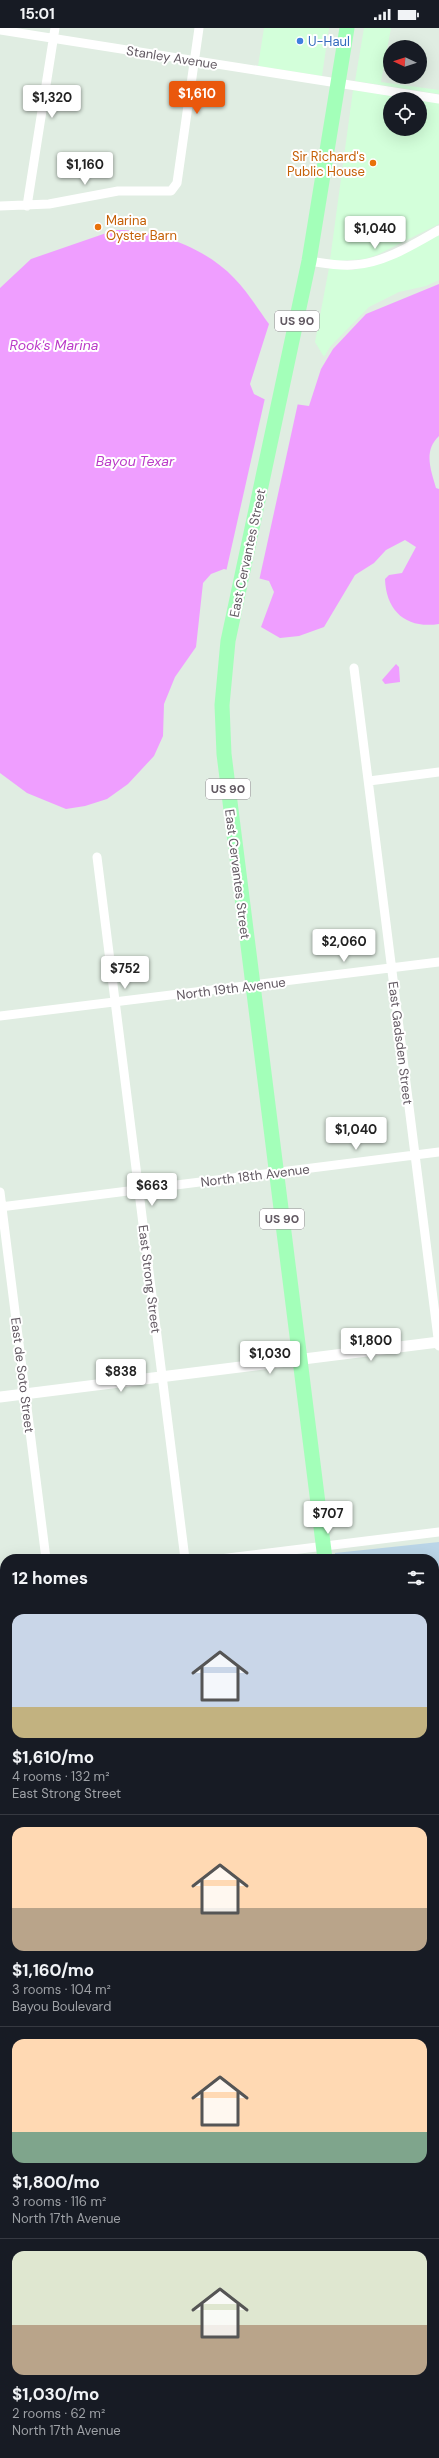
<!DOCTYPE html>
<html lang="en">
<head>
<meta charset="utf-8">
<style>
  :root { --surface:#171b24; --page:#242831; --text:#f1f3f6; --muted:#9ea1a6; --line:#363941; --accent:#ea580c }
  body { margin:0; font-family:"DM Sans",sans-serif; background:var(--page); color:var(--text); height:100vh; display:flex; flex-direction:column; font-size:15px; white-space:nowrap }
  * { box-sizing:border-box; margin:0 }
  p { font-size:13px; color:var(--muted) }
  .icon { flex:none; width:22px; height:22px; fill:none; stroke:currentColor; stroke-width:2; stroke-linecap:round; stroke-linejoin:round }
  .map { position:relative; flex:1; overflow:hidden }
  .details { position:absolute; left:0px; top:1526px; width:439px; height:904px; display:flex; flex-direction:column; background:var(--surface); border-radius:16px 16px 0 0; box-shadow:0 4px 16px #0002 }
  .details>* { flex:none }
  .needle { width:26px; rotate:274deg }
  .fabs { position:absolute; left:383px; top:12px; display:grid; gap:8px }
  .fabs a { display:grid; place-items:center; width:44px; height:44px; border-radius:50%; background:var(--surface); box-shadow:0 4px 16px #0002; font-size:20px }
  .price { position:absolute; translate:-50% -34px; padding:0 9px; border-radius:4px; background:#fff; color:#222; font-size:13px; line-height:26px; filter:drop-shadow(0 1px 2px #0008) }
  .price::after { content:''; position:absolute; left:50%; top:24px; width:12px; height:9px; margin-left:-6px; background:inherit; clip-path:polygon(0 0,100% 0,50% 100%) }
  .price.on { background:var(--accent); color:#fff }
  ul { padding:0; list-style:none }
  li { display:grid; align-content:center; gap:8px; height:212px; padding:0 12px }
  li+li { border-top:1px solid var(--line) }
  li span { display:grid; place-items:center; height:124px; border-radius:12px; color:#555 }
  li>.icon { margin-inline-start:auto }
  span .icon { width:72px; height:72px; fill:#fffc; stroke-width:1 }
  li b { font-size:17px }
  h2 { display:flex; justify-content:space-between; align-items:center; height:48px; padding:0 12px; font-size:17px }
  .status { display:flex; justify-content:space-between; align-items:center; height:28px; padding:0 20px; background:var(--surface); direction:ltr }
  .status svg { height:11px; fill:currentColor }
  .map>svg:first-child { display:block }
  .commercial { fill:#d3ffda }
  .green { fill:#bad5e7 }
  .water { fill:#ef9eff }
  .pier { fill:#e0ede2 }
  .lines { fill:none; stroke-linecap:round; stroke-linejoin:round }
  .minor { stroke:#fff; stroke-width:9 }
  .tertiary { stroke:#fff; stroke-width:11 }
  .primary { stroke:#a3ffb9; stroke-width:15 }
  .shop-dot { fill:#3f7fe0; stroke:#fff; stroke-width:1.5 }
  .food-dot { fill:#e8710a; stroke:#fff; stroke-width:1.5 }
  .labels { text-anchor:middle; stroke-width:4; stroke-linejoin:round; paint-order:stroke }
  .shield { fill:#fff; stroke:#918b91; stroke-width:1 }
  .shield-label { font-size:12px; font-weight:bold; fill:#625962 }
  .shop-label { font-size:13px; fill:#366cbe; stroke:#fff; text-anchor:start }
  .street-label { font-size:13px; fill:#625962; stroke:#fff }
  .food-label { font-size:13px; fill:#c56008; stroke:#fff; text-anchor:end }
  .water-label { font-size:14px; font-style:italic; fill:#bb3bc8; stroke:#fff }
</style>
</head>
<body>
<div class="status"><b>15:01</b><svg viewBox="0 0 49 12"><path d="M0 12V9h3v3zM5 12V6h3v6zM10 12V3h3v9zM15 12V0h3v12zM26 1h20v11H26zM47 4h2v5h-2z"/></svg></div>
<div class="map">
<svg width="439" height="2430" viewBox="0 0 439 2430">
  <rect width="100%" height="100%" fill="#e0ede2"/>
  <path class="commercial" d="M264,0H329L322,48L258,38Z
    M364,0H391L381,54L439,62V66L355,53Z
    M353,62L413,71H390V101H420V72L439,75V196L377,227L365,231L337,233L330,232Z
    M439,207V252L426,258L399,264L369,279L330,319L324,329L315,314L329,240L353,242L382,235Z
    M439,2168V2258L434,2259V2169Z
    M311,2425H419L420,2430H312Z"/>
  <path class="green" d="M439,1514V1688L434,1689V1531H335V1525Z
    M0,2318L5,2331V2425H17V2430H0Z"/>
  <path class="water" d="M115,202C155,201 206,220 234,250C247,263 258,281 269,296L250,356L254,366L266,372L309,378L321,341L333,321L366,286L439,256V408C423,423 431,442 436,460L439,461V596C407,601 386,584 385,551L389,547L402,545L416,519L405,512L386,522L374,535L355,547L324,599L299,608L280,610L261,599L274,564L269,553L224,541L211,546L203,555L196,619L175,649L164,676L163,708L154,728L128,756L107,771L85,778L66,781L27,765L0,745V260L31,231Z
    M396,636L399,639L400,654L385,656L382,652Z"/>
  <path class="pier" d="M265,370L298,375L259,553L226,544Z"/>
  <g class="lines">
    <path class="minor" d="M0,2L439,71
      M0,178L49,176L118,163H171L177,155L199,0
      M27,178L55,0
      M309,233C323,235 337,238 352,237C382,236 413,217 439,202
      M354,640L439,1318
      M369,753L439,744
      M97,829L185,1531
      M0,988L439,934
      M0,1164L46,1531
      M0,1179L439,1124
      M220,1531L439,1504
      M0,1559L5,1558
      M434,1694L439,1693
      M0,1748H5
      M0,1939H5
      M434,2074L439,2073
      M0,2132L5,2131
      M434,2263H439
      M0,2291L5,2331
      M17,2425V2430
      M157,2425L158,2430
      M297,2425L298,2430"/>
    <path class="tertiary" d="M0,1369L439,1314
      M434,1884L439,1883
      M0,2318L5,2317"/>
    <path class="primary" d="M325,1531L224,726L222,677L228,613L309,233L347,0
      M434,2410L436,2430"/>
  </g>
  <circle class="shop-dot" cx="300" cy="13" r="4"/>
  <g class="food-dot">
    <circle cx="373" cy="135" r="4"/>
    <circle cx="98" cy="199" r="4"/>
  </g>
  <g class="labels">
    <g class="shield">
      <rect x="275" y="283" width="44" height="20" rx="3"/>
      <rect x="206" y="751" width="44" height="20" rx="3"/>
      <rect x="260" y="1181" width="44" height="20" rx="3"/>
    </g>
    <g class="shield-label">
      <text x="297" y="297">US 90</text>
      <text x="228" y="765">US 90</text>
      <text x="282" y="1195">US 90</text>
    </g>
    <g class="shop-label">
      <text x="308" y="18">U-Haul</text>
    </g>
    <g class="street-label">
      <text transform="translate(172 29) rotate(9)" y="5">Stanley Avenue</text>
      <text transform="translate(247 525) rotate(-78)" y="5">East Cervantes Street</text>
      <text transform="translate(238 846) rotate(83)" y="5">East Cervantes Street</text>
      <text transform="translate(231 960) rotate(-7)" y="5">North 19th Avenue</text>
      <text transform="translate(401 1015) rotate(83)" y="5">East Gadsden Street</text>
      <text transform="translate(255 1147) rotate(-7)" y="5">North 18th Avenue</text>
      <text transform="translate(150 1251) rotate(83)" y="5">East Strong Street</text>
      <text transform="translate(23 1347) rotate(83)" y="5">East de Soto Street</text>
    </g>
    <g class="food-label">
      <text x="365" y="133">Sir Richard's<tspan x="365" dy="15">Public House</tspan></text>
      <text x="106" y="197" text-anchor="start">Marina<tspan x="106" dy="15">Oyster Barn</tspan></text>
    </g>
    <g class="water-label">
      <text x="54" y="322">Rook's Marina</text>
      <text x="135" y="438">Bayou Texar</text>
    </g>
  </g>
</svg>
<div class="fabs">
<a><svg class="needle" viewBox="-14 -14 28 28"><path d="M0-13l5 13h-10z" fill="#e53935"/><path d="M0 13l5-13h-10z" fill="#9ea1a6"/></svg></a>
<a><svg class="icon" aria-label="locate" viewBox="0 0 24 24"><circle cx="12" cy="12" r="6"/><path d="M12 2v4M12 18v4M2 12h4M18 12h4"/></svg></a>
</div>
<b class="price on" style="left:197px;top:87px">$1,610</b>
<b class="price" style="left:52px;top:91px">$1,320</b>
<b class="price" style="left:85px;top:158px">$1,160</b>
<b class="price" style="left:375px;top:222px">$1,040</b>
<b class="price" style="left:344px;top:935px">$2,060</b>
<b class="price" style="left:125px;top:962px">$752</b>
<b class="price" style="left:356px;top:1123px">$1,040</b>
<b class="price" style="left:152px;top:1179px">$663</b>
<b class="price" style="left:371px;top:1334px">$1,800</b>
<b class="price" style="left:270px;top:1347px">$1,030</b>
<b class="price" style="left:121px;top:1365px">$838</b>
<b class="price" style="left:328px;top:1507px">$707</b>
<section class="details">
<h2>12 homes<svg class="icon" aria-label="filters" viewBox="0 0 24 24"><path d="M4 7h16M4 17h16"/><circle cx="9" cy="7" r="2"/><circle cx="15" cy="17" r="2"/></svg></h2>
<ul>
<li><span style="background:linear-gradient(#c9d6e8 75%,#c2b280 0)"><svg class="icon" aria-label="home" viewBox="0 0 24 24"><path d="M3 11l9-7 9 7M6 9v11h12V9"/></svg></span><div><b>$1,610/mo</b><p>4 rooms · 132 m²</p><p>East Strong Street</p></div></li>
<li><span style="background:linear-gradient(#ffd9b3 65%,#b9a48a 0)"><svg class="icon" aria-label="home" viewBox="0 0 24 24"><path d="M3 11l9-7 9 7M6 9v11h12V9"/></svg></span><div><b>$1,160/mo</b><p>3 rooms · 104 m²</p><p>Bayou Boulevard</p></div></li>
<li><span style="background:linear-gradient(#ffd9b3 75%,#7fa58c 0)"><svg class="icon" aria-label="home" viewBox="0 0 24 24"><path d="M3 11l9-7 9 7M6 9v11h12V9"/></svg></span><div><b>$1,800/mo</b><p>3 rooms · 116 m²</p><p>North 17th Avenue</p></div></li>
<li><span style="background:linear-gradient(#dfe7d0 60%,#b9a48a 0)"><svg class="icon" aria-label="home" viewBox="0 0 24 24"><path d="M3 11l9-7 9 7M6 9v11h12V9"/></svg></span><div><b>$1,030/mo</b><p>2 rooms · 62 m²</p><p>North 17th Avenue</p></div></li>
</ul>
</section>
</div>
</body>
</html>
